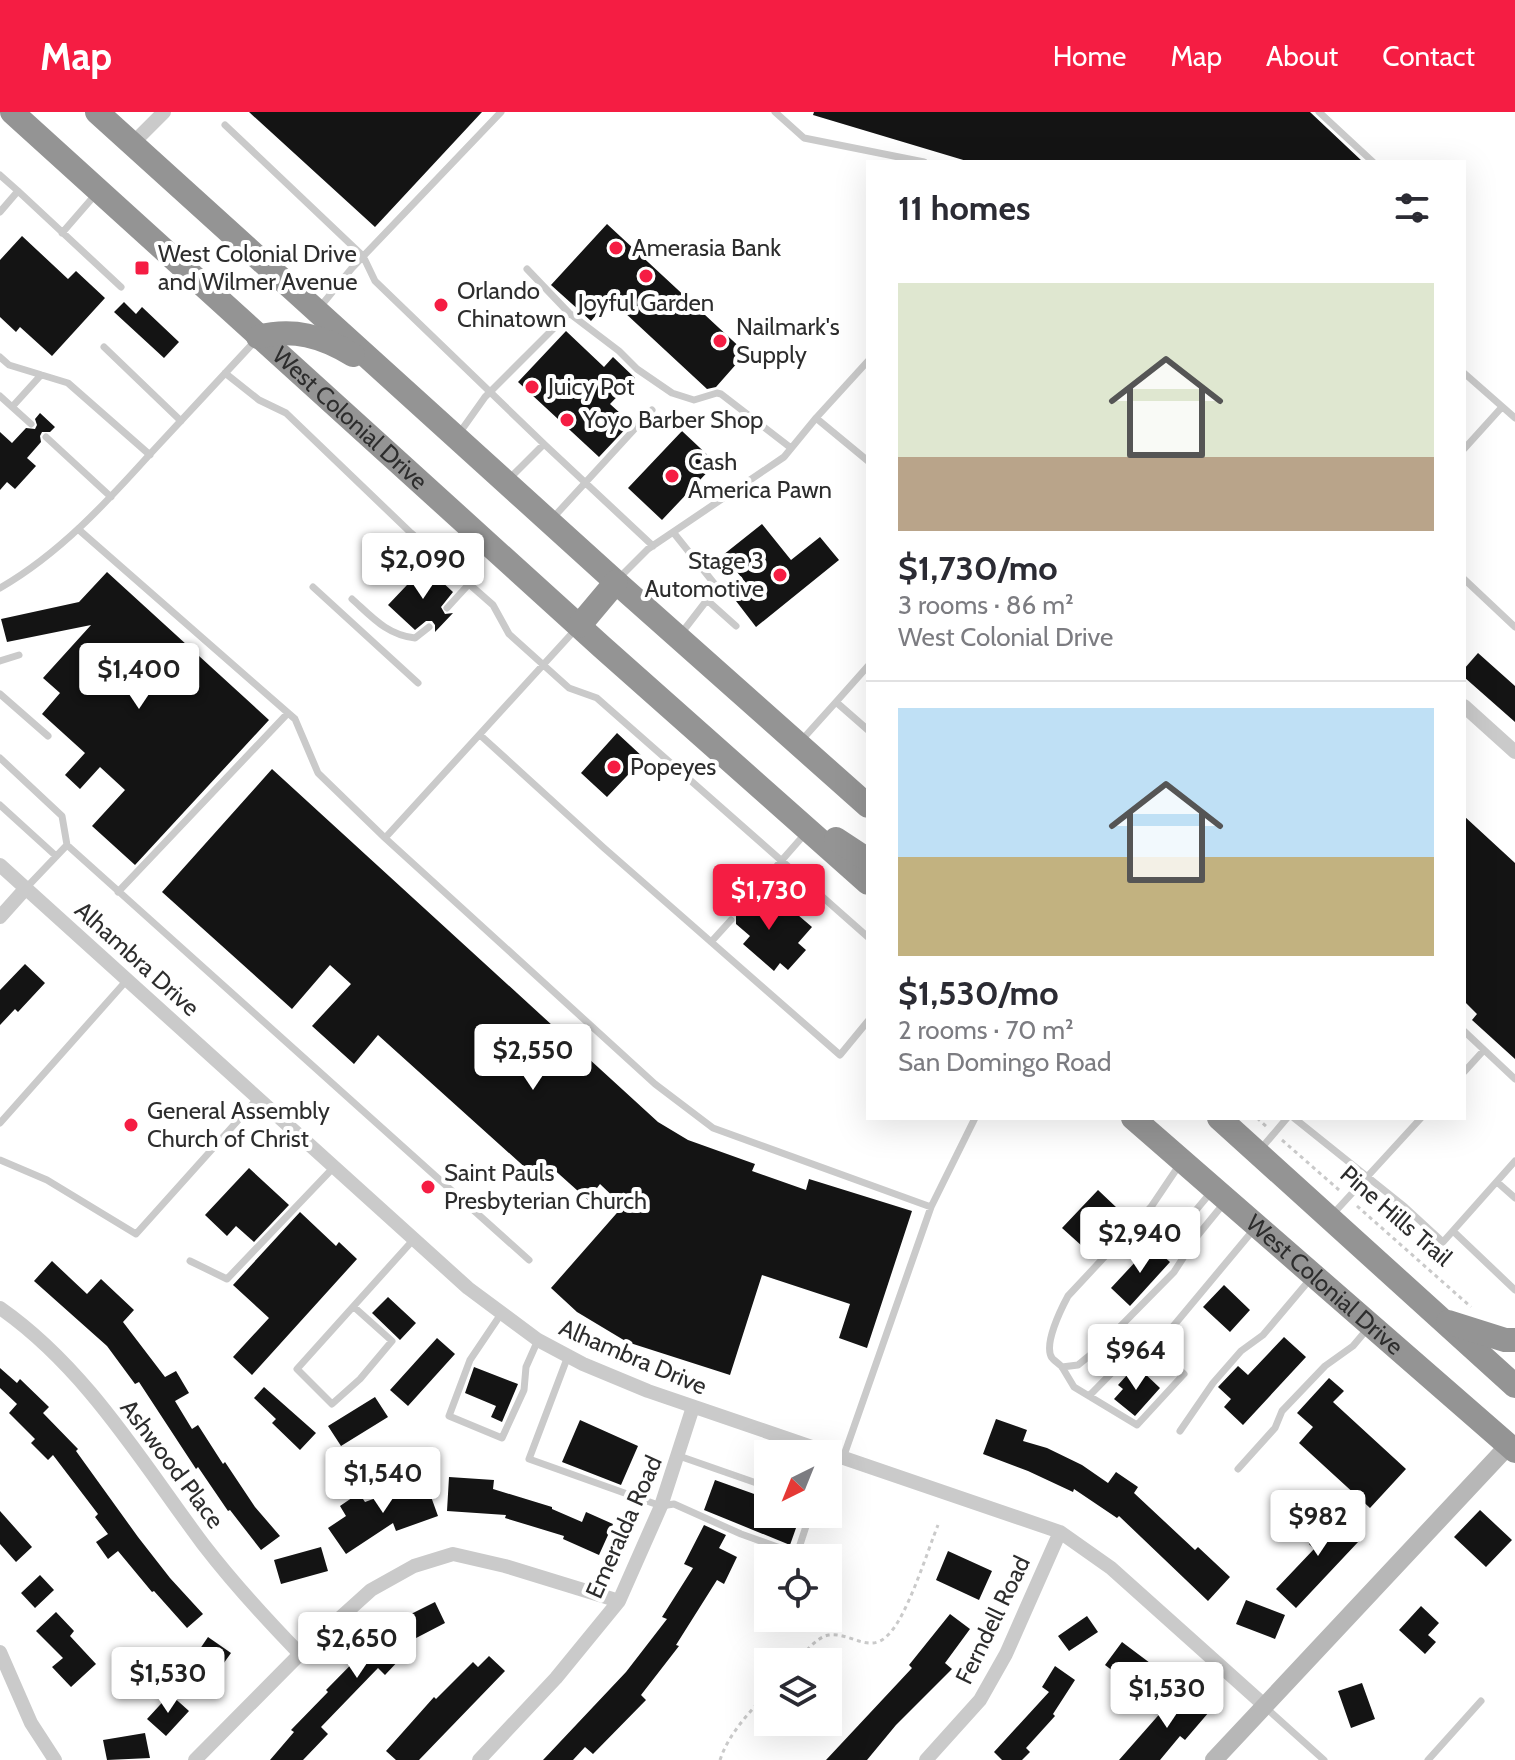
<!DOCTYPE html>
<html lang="en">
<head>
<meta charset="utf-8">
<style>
  :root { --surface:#fff; --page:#f7f7f7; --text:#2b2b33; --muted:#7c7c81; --line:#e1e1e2; --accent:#f51d43 }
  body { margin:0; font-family:Cabin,sans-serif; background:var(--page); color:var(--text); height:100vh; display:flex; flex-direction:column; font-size:30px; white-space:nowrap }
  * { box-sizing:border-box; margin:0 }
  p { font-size:26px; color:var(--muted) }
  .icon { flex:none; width:44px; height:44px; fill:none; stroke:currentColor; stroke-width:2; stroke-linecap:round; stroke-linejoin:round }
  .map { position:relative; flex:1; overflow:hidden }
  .drawer { position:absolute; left:866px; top:48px; width:600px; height:960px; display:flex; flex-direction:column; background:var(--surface); border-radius:0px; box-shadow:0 8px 32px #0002 }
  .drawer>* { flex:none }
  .needle { width:52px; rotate:223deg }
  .tools { position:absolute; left:754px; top:1328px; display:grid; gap:16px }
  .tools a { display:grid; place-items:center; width:88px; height:88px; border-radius:0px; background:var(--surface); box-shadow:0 8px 32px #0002; font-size:40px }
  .price { position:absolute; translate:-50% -68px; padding:0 18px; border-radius:8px; background:#fff; color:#222; font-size:26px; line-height:52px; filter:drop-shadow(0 2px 4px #0008) }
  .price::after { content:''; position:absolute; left:50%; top:48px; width:24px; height:18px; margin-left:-12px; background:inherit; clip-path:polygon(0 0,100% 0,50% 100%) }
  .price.on { background:var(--accent); color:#fff }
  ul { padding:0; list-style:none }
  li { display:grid; align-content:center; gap:16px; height:424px; padding:0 32px }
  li+li { border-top:2px solid var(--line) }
  li span { display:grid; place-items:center; height:248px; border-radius:0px; color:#555 }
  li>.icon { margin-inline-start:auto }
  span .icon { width:144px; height:144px; fill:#fffc; stroke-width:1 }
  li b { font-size:34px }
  h2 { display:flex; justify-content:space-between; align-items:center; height:96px; padding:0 32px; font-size:34px }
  header { display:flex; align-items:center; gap:48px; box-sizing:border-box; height:112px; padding:0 40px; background:var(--accent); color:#fff }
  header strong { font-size:38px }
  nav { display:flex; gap:44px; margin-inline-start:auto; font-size:28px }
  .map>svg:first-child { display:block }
  .building { fill:#141414 }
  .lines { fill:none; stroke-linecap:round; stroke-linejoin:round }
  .path { stroke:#cacaca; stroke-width:3; stroke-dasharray:4 4; stroke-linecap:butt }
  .lane { stroke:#cacaca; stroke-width:7 }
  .street { stroke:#cacaca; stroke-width:14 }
  .secondary { stroke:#b7b7b7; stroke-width:18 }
  .highway { stroke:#949494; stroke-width:24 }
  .poi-dot { fill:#f51d43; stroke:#fff; stroke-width:3 }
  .labels { text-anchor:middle; stroke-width:8; stroke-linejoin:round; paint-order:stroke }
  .poi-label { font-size:24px; fill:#2d2d2d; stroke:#fff; text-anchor:start }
  .street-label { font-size:24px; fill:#2d2d2d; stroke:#fff }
</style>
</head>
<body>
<header>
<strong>Map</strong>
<nav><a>Home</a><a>Map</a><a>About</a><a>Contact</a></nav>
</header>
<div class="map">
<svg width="1515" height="1648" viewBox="0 0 1515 1648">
  <rect width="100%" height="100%" fill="#fff"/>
  <path class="building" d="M249,0H482L375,115Z
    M814,0H1310L1363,50H970L813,3Z
    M607,112L746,241L716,275L707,277L610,187L591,209L551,173Z
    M22,124L68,167L76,159L105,186L52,244L20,215L16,220L0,205V148Z
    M124,190L136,202L142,195L179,230L164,246L114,200Z
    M566,219L604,255L613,245L635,266L610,292L631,311L599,345L518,270Z
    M40,301L55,315L50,320H42L40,324L41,330L27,346L36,354L15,377L7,370L0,378V320L12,331L26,316L35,317L37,313L35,307Z
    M682,319L716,351L662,408L628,376Z
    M762,412L791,448L820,425L839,448L756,515L736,489L751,477L723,443Z
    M425,454L453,480L441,495L445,502L453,501L435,520V513L432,509H426L415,518L388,493Z
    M107,460L269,608L135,753L92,714L125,678L100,655L80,677L65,663L85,641L42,602L60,581L43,566L91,513L7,530L1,507L79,490Z
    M1478,541L1515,574V610L1464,565V557Z
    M617,621L644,646L607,685L581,661Z
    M272,657L658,1010L688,1028L755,1052L752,1059L806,1078L809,1067L912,1099L867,1236L839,1226L850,1192L762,1163L730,1263L627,1230L577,1200L551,1176L623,1094L600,1072L588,1088L550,1054L539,1068L378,923L354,952L312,914L351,872L330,853L292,897L162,780Z
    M1464,704L1515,751V947L1472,908L1477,902L1464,889Z
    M730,777L740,786V794L744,796L750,794L765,808L778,793L787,801L791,797L812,815L798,831L806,838L788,858L780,851L774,859L743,832L750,824L736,812V804L732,802L726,804L715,793Z
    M25,852L45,871L18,900L15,897L0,913V878Z
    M249,1056L289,1093L254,1130L236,1114L227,1124L205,1103Z
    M1098,1078L1117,1096L1082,1134L1062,1116Z
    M300,1100L336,1134L339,1130L357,1147L252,1263L233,1245L269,1206L233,1173Z
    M1151,1133L1170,1150L1130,1194L1111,1176Z
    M52,1149L87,1182L101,1167L134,1198L123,1210L165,1265L176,1259L189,1281L175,1289L192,1317L198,1313L223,1352L225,1350L255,1395L280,1424L261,1438L230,1398L228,1399L198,1355L196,1357L139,1270L135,1272L107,1234L34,1169Z
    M1224,1173L1250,1198L1230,1220L1203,1195Z
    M388,1185L416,1211L400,1228L372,1201Z
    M1284,1225L1306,1245L1243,1313L1224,1295L1231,1287L1218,1275L1238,1254L1248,1263Z
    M437,1226L455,1242L408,1294L390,1278Z
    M474,1255L518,1272L502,1310L491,1305L496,1294L465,1281Z
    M0,1256L17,1271L20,1267L49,1295L43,1301L78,1337L76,1339L138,1425L170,1466L203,1502L187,1516L154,1479L152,1480L118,1439L108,1447L96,1430L108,1422L95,1405L98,1402L53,1343L48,1348L31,1331L35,1327L9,1301L17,1292L0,1276Z
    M1141,1258L1160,1276L1135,1304L1114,1287L1123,1277L1118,1273L1127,1263L1133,1268Z
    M1329,1266L1344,1279L1333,1290L1406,1357L1370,1396L1299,1331L1313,1315L1297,1301Z
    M264,1275L316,1321L300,1338L272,1311L276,1307L254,1286Z
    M375,1285L388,1305L341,1334L328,1314Z
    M996,1307L1027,1318L1023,1329L1047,1336L1082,1353L1108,1371L1116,1360L1138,1375L1134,1381L1195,1438L1198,1435L1230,1465L1208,1489L1119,1404L1117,1406L1074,1377L1073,1380L1028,1359L983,1342Z
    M580,1308L638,1334L621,1373L562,1350Z
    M449,1365L494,1368L493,1377L552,1395V1397L582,1410L586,1400L613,1412L599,1443L563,1427L564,1424L505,1406L506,1403L447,1399Z
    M425,1368L438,1404L396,1419L393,1411L346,1442L328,1416L346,1404L340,1394L359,1381L365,1390Z
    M715,1368L768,1387V1402H801L790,1433L704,1398Z
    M1323,1396L1359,1429L1296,1496L1276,1477L1314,1437L1309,1432L1320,1420L1310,1410Z
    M1480,1398L1512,1428L1486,1455L1454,1425Z
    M0,1399L32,1435L16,1450L0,1432Z
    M704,1413L726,1423L719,1436L737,1445L724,1472L717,1468L676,1533L679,1534L641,1583L646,1588L593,1642L585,1635L573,1648H543L626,1560L667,1507L662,1505L693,1456L684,1452Z
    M321,1435L328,1459L281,1472L274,1448Z
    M948,1439L992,1459L979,1488L936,1468Z
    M40,1463L54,1478L35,1496L21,1481Z
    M1246,1488L1285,1503L1275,1527L1236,1512Z
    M435,1490L445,1511L393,1538L401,1546L385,1563L378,1556L321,1615L328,1622L303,1648H270L294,1620L291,1618L328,1580L326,1578L391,1512Z
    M1421,1494L1439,1511L1428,1523L1436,1530L1425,1542L1399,1518Z
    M56,1500L74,1519L70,1524L96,1552L71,1575L52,1555L63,1546L36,1519Z
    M950,1502L970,1517L945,1551L952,1557L896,1613L867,1648H826L912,1556L909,1553Z
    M1087,1504L1098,1520L1069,1539L1058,1524Z
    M208,1525L231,1541L211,1569L189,1553Z
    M1122,1530L1154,1554L1137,1577L1105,1553Z
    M489,1544L505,1559L419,1648H396L386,1639L434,1585L436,1587L473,1550L478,1555Z
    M1055,1554L1075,1568L1053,1602L1055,1604L1026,1636L1030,1640L1022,1648H1002L994,1640L1049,1580L1042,1575Z
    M1362,1571L1375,1607L1351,1616L1338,1579Z
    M1178,1581L1193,1594L1197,1589L1209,1600L1185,1628L1180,1624L1160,1648H1119Z
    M170,1582L189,1599L166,1624L147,1607Z
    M145,1621L150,1646L107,1648L103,1628Z"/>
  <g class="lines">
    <path class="path" d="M1257,1006L1267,1015
      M1282,1028L1339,1078
      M1357,1094L1471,1195
      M796,1550C805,1541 816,1525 829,1523C850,1520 869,1542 887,1524C907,1506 927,1440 938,1413
      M720,1648C729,1621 749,1601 768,1580"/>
    <path class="lane" d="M775,0L804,26L924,50
      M1319,0L1373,50
      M225,13L363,144L375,169L544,332
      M0,63L18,79
      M0,100L18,79L121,175
      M62,121L95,83
      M527,157L569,201L619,239L637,257L672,281L694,288L717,281L721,282L791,336
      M320,195L352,156L501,0
      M104,235L181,309
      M0,245L9,253L68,271L150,343
      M225,261L259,288L286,301L411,421L493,493L509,522L569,576L597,586L868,825
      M1464,261L1515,306
      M0,284L31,312
      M12,295L41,263
      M816,306L868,249
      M458,323L485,285L569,201
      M46,325L111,385
      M1464,337L1502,295
      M510,366L544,332L653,434
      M551,408L652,298
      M78,417L295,607L318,661L385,726L655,972L713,1016L931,1095L843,1346
      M673,420L717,475L680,523
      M620,465L648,437L784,345L816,306L868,349
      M1464,467L1515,515
      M313,475L418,571
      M0,476C59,442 106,391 151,341C186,303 221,266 256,228
      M352,487C372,505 387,523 415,526L429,515
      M707,488L736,514
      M447,496L469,472
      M0,549L19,543
      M868,554L836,590L868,618
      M0,582L48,624
      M480,623L604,736L840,943L868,909
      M800,630L836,590
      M0,646L62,704L67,733
      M0,693L56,744
      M385,726L575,518
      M26,776L67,733L529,1148
      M118,780L288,601
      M745,790L804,723
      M711,830L731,808
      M1464,919L1515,967
      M1464,960L1484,938
      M1294,1006L1405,1095L1443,1130L1515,1049
      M0,1011L127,868
      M1259,1039L1287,1006
      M0,1048L47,1068L136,1122L258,986
      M1180,1052L1151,1095L1167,1110L1179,1114L1186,1110L1212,1079
      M1497,1070L1515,1086
      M931,1095L975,1006
      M1151,1095L1068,1184C1061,1197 1043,1233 1052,1246C1052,1247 1062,1254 1062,1255L1078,1253L1100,1235L1174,1160L1198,1123L1225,1090
      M1333,1102L1421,1006
      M1453,1119L1515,1178
      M190,1149L227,1167L334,1055
      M354,1195L392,1229L360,1267L332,1292L297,1257L414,1127
      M501,1202L470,1248L449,1304L502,1326L524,1278L526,1255L538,1228
      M1170,1218L1255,1116
      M568,1244L529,1347L661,1394L674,1392L741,1422L797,1442L810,1402
      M1062,1255L1074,1275L1137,1313L1184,1262L1144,1228L1089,1284
      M1180,1319L1213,1271L1241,1239L1263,1223L1312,1165
      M679,1344L768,1375
      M1238,1357L1275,1316L1282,1299L1325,1254L1353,1234L1369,1215
      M1265,1595L1324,1648
      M1428,1648L1481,1589"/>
    <path class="street" d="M132,32L164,0
      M1464,594L1515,640
      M0,753L468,1176L538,1228L583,1252L648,1279L1060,1420L1111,1456L1264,1593
      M0,805L26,776
      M0,1196C86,1256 141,1349 203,1432C233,1471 266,1507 300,1542
      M0,1540L31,1611L55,1648
      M195,1648L300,1542L371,1478L414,1454L453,1442L505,1454L619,1489
      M479,1648L556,1566L619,1489L661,1394L693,1295
      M926,1648L980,1588L1006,1542L1060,1420"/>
    <path class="secondary" d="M1214,1648L1509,1333"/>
    <g class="highway">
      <path id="s1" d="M12,0L602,535L868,771"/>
      <path d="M97,0L616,470L868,694"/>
      <path d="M258,225C293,216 322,224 353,243"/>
      <path d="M579,514L616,470"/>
      <path d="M836,727L868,748"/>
      <path id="s2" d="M1133,1006L1515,1339"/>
      <path d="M1219,1006L1515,1274"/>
      <path d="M1448,1210L1505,1228H1515"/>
    </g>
  </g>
  <g class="poi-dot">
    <circle cx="616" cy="136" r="8"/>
    <rect x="134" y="148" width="16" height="16" rx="4"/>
    <circle cx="646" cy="164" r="8"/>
    <circle cx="441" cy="193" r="8"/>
    <circle cx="720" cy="229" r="8"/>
    <circle cx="532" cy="275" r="8"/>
    <circle cx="567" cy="308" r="8"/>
    <circle cx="672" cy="364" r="8"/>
    <circle cx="780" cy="463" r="8"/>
    <circle cx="614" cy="655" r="8"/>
    <circle cx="131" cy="1013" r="8"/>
    <circle cx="428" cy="1075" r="8"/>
  </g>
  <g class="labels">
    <g class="poi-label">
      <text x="632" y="144">Amerasia Bank</text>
      <text x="158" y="150">West Colonial Drive<tspan x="158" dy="28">and Wilmer Avenue</tspan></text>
      <text x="457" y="187">Orlando<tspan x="457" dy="28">Chinatown</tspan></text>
      <text x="646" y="199" text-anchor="middle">Joyful Garden</text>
      <text x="736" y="223">Nailmark's<tspan x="736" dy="28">Supply</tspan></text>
      <text x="548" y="283">Juicy Pot</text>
      <text x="583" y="316">Yoyo Barber Shop</text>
      <text x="688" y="358">Cash<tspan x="688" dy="28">America Pawn</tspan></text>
      <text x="764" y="457" text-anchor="end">Stage 3<tspan x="764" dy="28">Automotive</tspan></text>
      <text x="630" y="663">Popeyes</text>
      <text x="147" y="1007">General Assembly<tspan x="147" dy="28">Church of Christ</tspan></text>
      <text x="444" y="1069">Saint Pauls<tspan x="444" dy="28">Presbyterian Church</tspan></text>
    </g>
    <g class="street-label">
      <text dy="8" stroke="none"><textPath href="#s1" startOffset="456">West Colonial Drive</textPath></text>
      <text transform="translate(137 847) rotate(42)" y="8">Alhambra Drive</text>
      <text transform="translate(1396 1104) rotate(41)" y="8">Pine Hills Trail</text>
      <text dy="8" stroke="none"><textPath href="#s2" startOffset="254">West Colonial Drive</textPath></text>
      <text transform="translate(633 1245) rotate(23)" y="8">Alhambra Drive</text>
      <text transform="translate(172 1352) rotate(53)" y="8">Ashwood Place</text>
      <text transform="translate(624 1415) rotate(-66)" y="8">Emeralda Road</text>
      <text transform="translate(993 1508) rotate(-64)" y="8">Ferndell Road</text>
    </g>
  </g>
</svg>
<div class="tools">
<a><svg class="needle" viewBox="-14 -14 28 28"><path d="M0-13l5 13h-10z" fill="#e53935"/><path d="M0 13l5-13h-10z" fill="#7c7c81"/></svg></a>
<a><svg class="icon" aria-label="locate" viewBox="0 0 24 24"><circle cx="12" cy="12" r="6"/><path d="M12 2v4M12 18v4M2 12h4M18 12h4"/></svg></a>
<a><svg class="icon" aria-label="layers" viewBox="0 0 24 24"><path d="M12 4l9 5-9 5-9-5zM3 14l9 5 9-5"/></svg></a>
</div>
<b class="price" style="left:423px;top:489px">$2,090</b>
<b class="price" style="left:139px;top:599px">$1,400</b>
<b class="price on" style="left:769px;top:820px">$1,730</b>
<b class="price" style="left:533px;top:980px">$2,550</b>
<b class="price" style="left:1140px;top:1163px">$2,940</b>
<b class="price" style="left:1136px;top:1280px">$964</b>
<b class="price" style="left:383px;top:1403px">$1,540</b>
<b class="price" style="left:1318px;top:1446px">$982</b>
<b class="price" style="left:357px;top:1568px">$2,650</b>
<b class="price" style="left:168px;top:1603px">$1,530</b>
<b class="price" style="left:1167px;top:1618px">$1,530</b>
<section class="drawer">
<h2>11 homes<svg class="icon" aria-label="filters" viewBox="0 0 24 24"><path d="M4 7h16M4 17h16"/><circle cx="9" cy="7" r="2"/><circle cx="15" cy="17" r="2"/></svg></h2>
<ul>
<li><span style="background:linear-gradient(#dfe7d0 70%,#b9a48a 0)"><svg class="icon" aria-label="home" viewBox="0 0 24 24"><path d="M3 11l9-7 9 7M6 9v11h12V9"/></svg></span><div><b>$1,730/mo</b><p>3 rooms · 86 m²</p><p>West Colonial Drive</p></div></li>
<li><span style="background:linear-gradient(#bfe0f5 60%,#c2b280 0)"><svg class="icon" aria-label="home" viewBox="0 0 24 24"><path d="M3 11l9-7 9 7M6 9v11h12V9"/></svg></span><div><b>$1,530/mo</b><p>2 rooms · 70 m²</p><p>San Domingo Road</p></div></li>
</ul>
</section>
</div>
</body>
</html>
